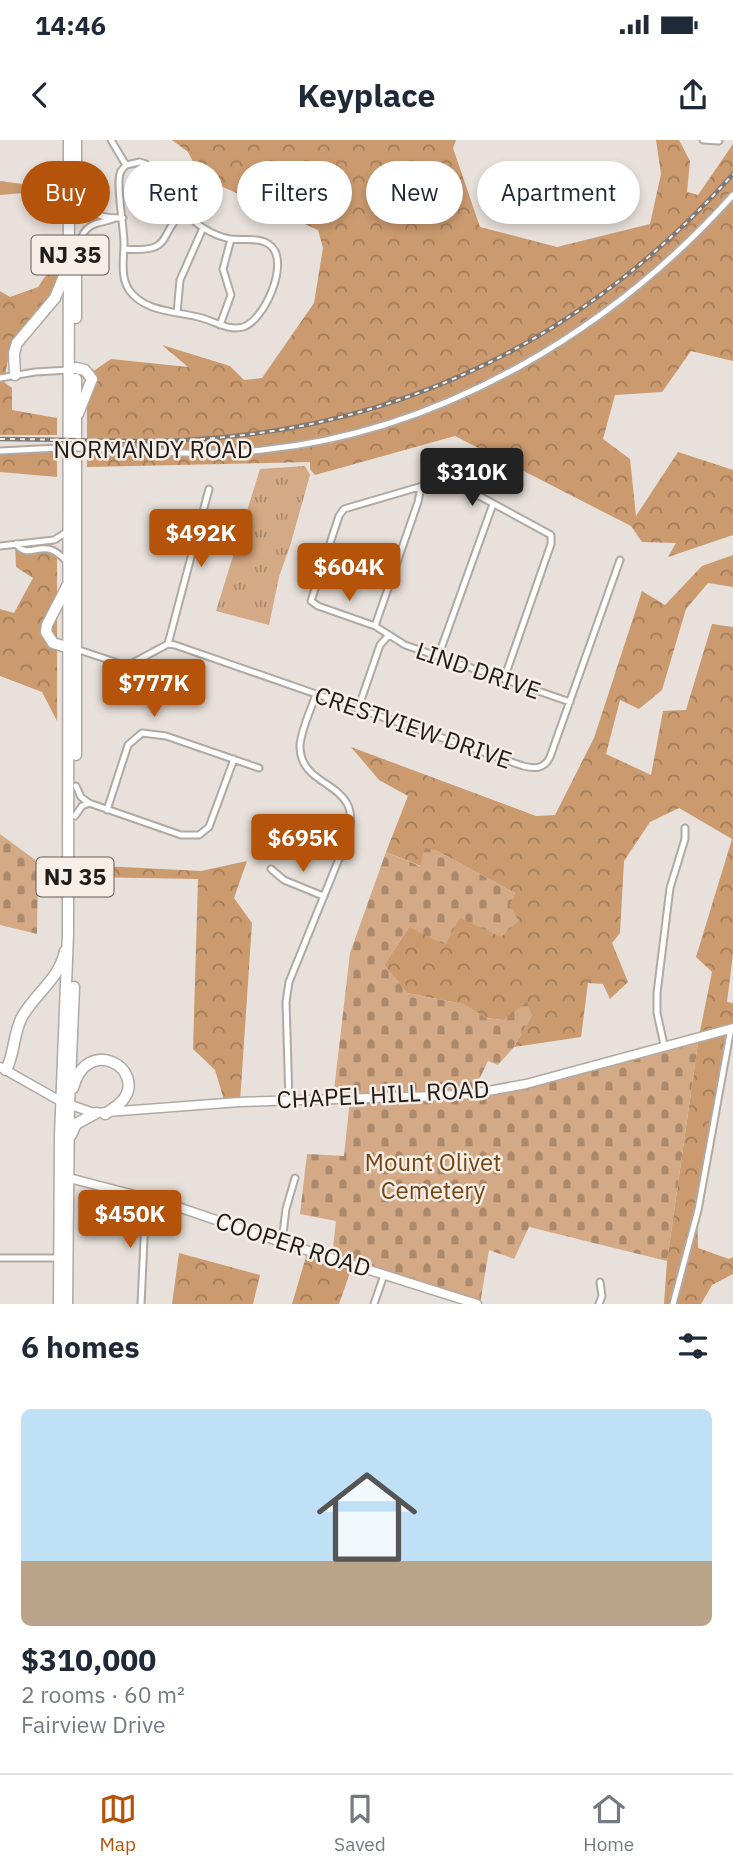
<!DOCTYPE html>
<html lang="en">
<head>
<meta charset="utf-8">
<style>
  :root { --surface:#fff; --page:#f6f6f7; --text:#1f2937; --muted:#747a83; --line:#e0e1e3; --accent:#b45309 }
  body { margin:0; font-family:"IBM Plex Sans",sans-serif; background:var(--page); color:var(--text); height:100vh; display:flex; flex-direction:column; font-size:26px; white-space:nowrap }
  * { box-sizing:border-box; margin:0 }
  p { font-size:23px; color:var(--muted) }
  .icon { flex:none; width:38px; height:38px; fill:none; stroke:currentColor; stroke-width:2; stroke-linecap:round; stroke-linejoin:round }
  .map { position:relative; height:1164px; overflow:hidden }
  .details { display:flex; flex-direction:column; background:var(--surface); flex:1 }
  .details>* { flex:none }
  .top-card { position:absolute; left:21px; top:21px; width:691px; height:63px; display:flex; gap:14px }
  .price { position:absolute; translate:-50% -60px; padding:0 16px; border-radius:7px; background:var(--accent); color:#fff; font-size:23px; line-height:46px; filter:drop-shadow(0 2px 4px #0008) }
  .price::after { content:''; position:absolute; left:50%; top:42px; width:21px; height:16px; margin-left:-10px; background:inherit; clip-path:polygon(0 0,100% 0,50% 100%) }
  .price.current { background:#222; color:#fff }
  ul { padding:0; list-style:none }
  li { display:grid; align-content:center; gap:14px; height:371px; padding:0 21px }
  li span { display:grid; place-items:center; height:217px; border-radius:10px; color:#555 }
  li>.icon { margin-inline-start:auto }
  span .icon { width:126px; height:126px; fill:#fffc; stroke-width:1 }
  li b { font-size:30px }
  h2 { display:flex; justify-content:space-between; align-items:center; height:84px; padding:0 21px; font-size:30px }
  .pill { padding:0 24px; border-radius:32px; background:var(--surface); box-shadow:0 4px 10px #0003; font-size:24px; line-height:63px }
  .pill.current { background:var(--accent); color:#fff }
  .status { display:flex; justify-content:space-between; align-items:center; height:49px; padding:0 35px; background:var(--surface); direction:ltr }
  .status svg { height:19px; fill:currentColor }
  header { display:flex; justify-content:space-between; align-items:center; height:91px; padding:0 21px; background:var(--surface); font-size:32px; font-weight:800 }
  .tab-bar { display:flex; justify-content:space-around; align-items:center; height:98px; border-top:2px solid var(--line); background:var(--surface); font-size:19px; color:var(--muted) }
  .tab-bar a { display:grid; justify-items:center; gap:4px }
  .tab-bar .current { color:var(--accent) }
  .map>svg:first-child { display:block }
  .forest { fill:url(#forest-crowns) }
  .cemetery { fill:url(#cemetery-stones) }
  .park { fill:url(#park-tufts) }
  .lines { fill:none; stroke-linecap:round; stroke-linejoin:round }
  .street-casing { stroke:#b0a9a3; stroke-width:9 }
  .secondary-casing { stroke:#b0a9a3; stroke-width:11 }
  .highway-casing { stroke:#b0a9a3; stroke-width:13 }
  .street { stroke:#fff; stroke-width:5 }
  .secondary { stroke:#fff; stroke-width:8 }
  .highway { stroke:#fff; stroke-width:10 }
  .rail-casing { stroke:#7d7874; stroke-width:4.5 }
  .rail { stroke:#f6eee7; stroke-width:2; stroke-dasharray:5; stroke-linecap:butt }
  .street-bridge-casing { stroke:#b0a9a3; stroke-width:9; stroke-linecap:butt }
  .street-bridge { stroke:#fff; stroke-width:5 }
  .labels { text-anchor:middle; stroke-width:5; stroke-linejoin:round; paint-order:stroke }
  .shield { fill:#f6eee7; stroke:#605b58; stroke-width:2 }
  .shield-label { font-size:23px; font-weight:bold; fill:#1f1c1a }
  .street-label { font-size:24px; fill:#1f1c1a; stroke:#f6eee7 }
  .park-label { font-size:24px; fill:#744512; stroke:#f6eee7 }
</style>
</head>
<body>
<div class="status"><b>14:46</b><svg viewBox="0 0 49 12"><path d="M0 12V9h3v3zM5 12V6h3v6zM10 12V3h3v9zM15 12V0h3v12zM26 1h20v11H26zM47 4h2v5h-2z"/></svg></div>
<header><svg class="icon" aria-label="back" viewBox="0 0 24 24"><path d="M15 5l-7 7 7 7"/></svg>Keyplace<svg class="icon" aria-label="share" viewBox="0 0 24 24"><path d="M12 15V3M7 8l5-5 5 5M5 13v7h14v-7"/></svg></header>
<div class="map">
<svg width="733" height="1164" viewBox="0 0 733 1164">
  <defs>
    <pattern id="forest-crowns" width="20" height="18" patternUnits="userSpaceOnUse" patternTransform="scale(1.75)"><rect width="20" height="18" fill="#cb9a6f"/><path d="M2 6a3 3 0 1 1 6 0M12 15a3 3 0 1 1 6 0" fill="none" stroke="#a47d5a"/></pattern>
    <pattern id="cemetery-stones" width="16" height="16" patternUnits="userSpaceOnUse" patternTransform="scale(1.75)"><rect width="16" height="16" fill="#d4a985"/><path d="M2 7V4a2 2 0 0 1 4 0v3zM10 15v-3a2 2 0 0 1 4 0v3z" fill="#ab896c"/></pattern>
    <pattern id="park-tufts" width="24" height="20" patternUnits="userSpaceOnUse" patternTransform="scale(1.75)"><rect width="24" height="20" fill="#d4a985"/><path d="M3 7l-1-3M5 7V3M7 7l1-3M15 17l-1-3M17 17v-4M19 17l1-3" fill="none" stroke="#ab896c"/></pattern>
  </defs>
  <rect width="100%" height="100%" fill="#e8e0da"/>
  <path class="forest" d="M172,0H456L453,8L480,87L557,107L650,84L661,34L656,0H679L690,21L687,52L698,55L733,4V221L691,211L662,252L615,255L603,299L630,319L636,376L678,312L733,330V395L668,417L676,403L642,402L631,386L455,296L315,335L310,329V322L87,327V240L92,232L111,219L188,227L162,205L230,226L244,240L262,238L314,163L323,108L318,90L201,37L188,12Z
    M0,41L37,46L36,52L0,55Z
    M53,125L57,127L58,145L9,214L4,242L12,248V270L57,278V295H0V151L10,157L38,147Z
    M35,311H57V337L0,332V314Z
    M15,405H43L57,413V581L42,552L0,536V469L14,473L33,438L16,427Z
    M733,415V447L708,443L686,469L662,550L639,569L620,560L606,614L651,635L663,571L686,570L712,484L733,487V814L727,862L733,863V899L697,1051L698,1108L729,1119L733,1117V1134L712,1145L701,1164H664L667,1121L699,896L712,832L696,817L732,699L679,668L650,682L624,721L620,793L612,803L628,842L610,859L603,844L588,843L581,897L514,907L532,875L503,880L486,878L463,864L407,853L384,825L409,787L510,766L515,753L437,711L425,709L421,726L386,712L408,656L379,640L351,607L536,676L555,675L594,598L642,451L665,465L702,426Z
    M247,721L234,758L252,783L240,962L225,963L215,930L193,909L198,739L86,737L102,726L201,731Z
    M308,1110L353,1124L339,1164H292Z
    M179,1113L260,1135L253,1164H172Z"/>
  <path class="cemetery" d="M0,694L38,722L37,794L0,785Z
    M425,708L437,711L515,753L510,766L519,781L501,797L460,778L445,805L409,787L384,825L407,853L463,864L486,878L503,880L527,862L532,875L514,907L498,925L488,921L472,954L699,896L667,1121L529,1087L514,1119L489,1110L480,1164L332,1117L336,1081L300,1074L307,1014L344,1016L350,959H333L350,813L386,712L420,726Z"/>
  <path class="park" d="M305,326L310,335L290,406L279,437L269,485L216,471L260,329Z"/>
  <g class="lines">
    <g class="street-casing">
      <path id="street" d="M111,0L126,25
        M703,0L719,1
        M140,22C175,31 176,73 205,89C213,94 221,97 230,99C243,101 260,96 271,106C290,123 264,181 243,187C229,191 216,182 202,178C178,171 145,173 129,150C120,136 124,118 124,103C124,88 116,44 120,34C121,29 123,29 126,25Z
        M76,40C81,69 93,79 123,78
        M124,109C176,113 156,95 185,70
        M76,125C79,110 78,90 95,84C101,82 107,81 113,79
        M177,173L180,140L203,88
        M220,185L231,155L223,129L231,99
        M0,238L35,232L69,230
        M87,308C147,311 202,317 262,310C443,292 613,189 733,55
        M0,311L58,308
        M16,404C31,423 42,393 67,422
        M0,406L54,400L67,392
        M375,486L418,362L421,347
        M168,504L209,349
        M76,509L127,526L168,504L175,505L523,626C535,629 544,629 550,617L620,420
        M438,517L493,364
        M504,539L551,404V395L483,358L443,340L344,369L339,376L311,461L318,466L375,486L405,505L570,562
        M358,569L380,505L388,496
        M76,646L81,657L89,663L181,695H199L209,687L234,619
        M107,670L128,605L142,593L166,596L259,628
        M75,676L82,666L89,663
        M271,729L284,740L323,756
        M664,905L657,873V853L670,748L685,699V688
        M289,960L286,862L289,842L347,699C367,639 300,652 300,606C301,589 311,570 316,554
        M282,1102L286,1069L295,1038
        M0,1118H59
        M141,1164L146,1057
        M374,1164L384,1135
        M599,1164L602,1156L600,1142
        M673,1164L698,1070L731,888"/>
    </g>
    <g class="secondary-casing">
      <path id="secondary" d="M0,927L62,962L94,973L239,962L438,956L472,954L526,944L733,888
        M69,1038L169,1064L290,1105L477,1164"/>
    </g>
    <g class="highway-casing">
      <path id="highway" d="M76,0V27
        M76,178V130
        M76,228L85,230L92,239L78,274
        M15,235L14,213L17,203L55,158L66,131
        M67,446L47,485L46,492L53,503L73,509
        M76,615V239
        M6,930C15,913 13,894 22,877C35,854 60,838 65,811
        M73,948C87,894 147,929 123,960C118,966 111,970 105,974
        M71,995L76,984L96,973
        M59,1164L60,996L68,794L69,0
        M67,1164L69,965L74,847"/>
    </g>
    <use href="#street" class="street"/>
    <use href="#secondary" class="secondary"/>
    <use href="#highway" class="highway"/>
    <g class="rail-casing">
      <path id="rail" d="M0,299C62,299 124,303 186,300C403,289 589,196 733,34"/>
    </g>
    <use href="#rail" class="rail"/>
    <g class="street-bridge-casing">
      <path id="street-bridge" d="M58,308H87"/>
    </g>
    <use href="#street-bridge" class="street-bridge"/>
  </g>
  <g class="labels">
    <g class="shield">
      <rect x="31.5" y="95.5" width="77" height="39" rx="5"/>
      <rect x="36.5" y="717.5" width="77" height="39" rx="5"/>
    </g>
    <g class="shield-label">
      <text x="70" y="123">NJ 35</text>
      <text x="75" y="745">NJ 35</text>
    </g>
    <g class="street-label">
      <text x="153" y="318">NORMANDY ROAD</text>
      <text transform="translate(478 531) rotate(19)" y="8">LIND DRIVE</text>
      <text transform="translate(413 588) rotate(19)" y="8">CRESTVIEW DRIVE</text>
      <text transform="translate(383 955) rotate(-3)" y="8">CHAPEL HILL ROAD</text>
      <text transform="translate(293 1105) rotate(18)" y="8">COOPER ROAD</text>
    </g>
    <g class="park-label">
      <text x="433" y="1031">Mount Olivet<tspan x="433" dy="28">Cemetery</tspan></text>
    </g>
  </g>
</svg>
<b class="price current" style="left:472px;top:368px">$310K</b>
<b class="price" style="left:201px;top:429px">$492K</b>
<b class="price" style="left:349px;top:463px">$604K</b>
<b class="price" style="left:154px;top:579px">$777K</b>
<b class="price" style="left:303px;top:734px">$695K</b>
<b class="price" style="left:130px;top:1110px">$450K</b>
<div class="top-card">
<a class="pill current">Buy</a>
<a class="pill">Rent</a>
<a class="pill">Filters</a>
<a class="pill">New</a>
<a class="pill">Apartment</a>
</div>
</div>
<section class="details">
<h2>6 homes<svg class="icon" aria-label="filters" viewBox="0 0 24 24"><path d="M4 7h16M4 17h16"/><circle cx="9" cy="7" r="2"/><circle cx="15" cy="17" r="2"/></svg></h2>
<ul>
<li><span style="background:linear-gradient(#bfe0f5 70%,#b9a48a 0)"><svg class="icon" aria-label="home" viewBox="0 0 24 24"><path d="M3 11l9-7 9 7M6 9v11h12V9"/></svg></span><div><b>$310,000</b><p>2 rooms · 60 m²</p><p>Fairview Drive</p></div></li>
</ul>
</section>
<nav class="tab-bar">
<a class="current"><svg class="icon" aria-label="map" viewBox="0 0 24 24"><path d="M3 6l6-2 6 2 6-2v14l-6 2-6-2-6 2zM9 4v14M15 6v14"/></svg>Map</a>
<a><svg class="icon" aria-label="saved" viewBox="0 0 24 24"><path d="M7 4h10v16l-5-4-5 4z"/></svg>Saved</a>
<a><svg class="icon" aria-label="home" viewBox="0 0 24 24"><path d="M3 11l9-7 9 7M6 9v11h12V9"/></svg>Home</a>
</nav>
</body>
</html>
